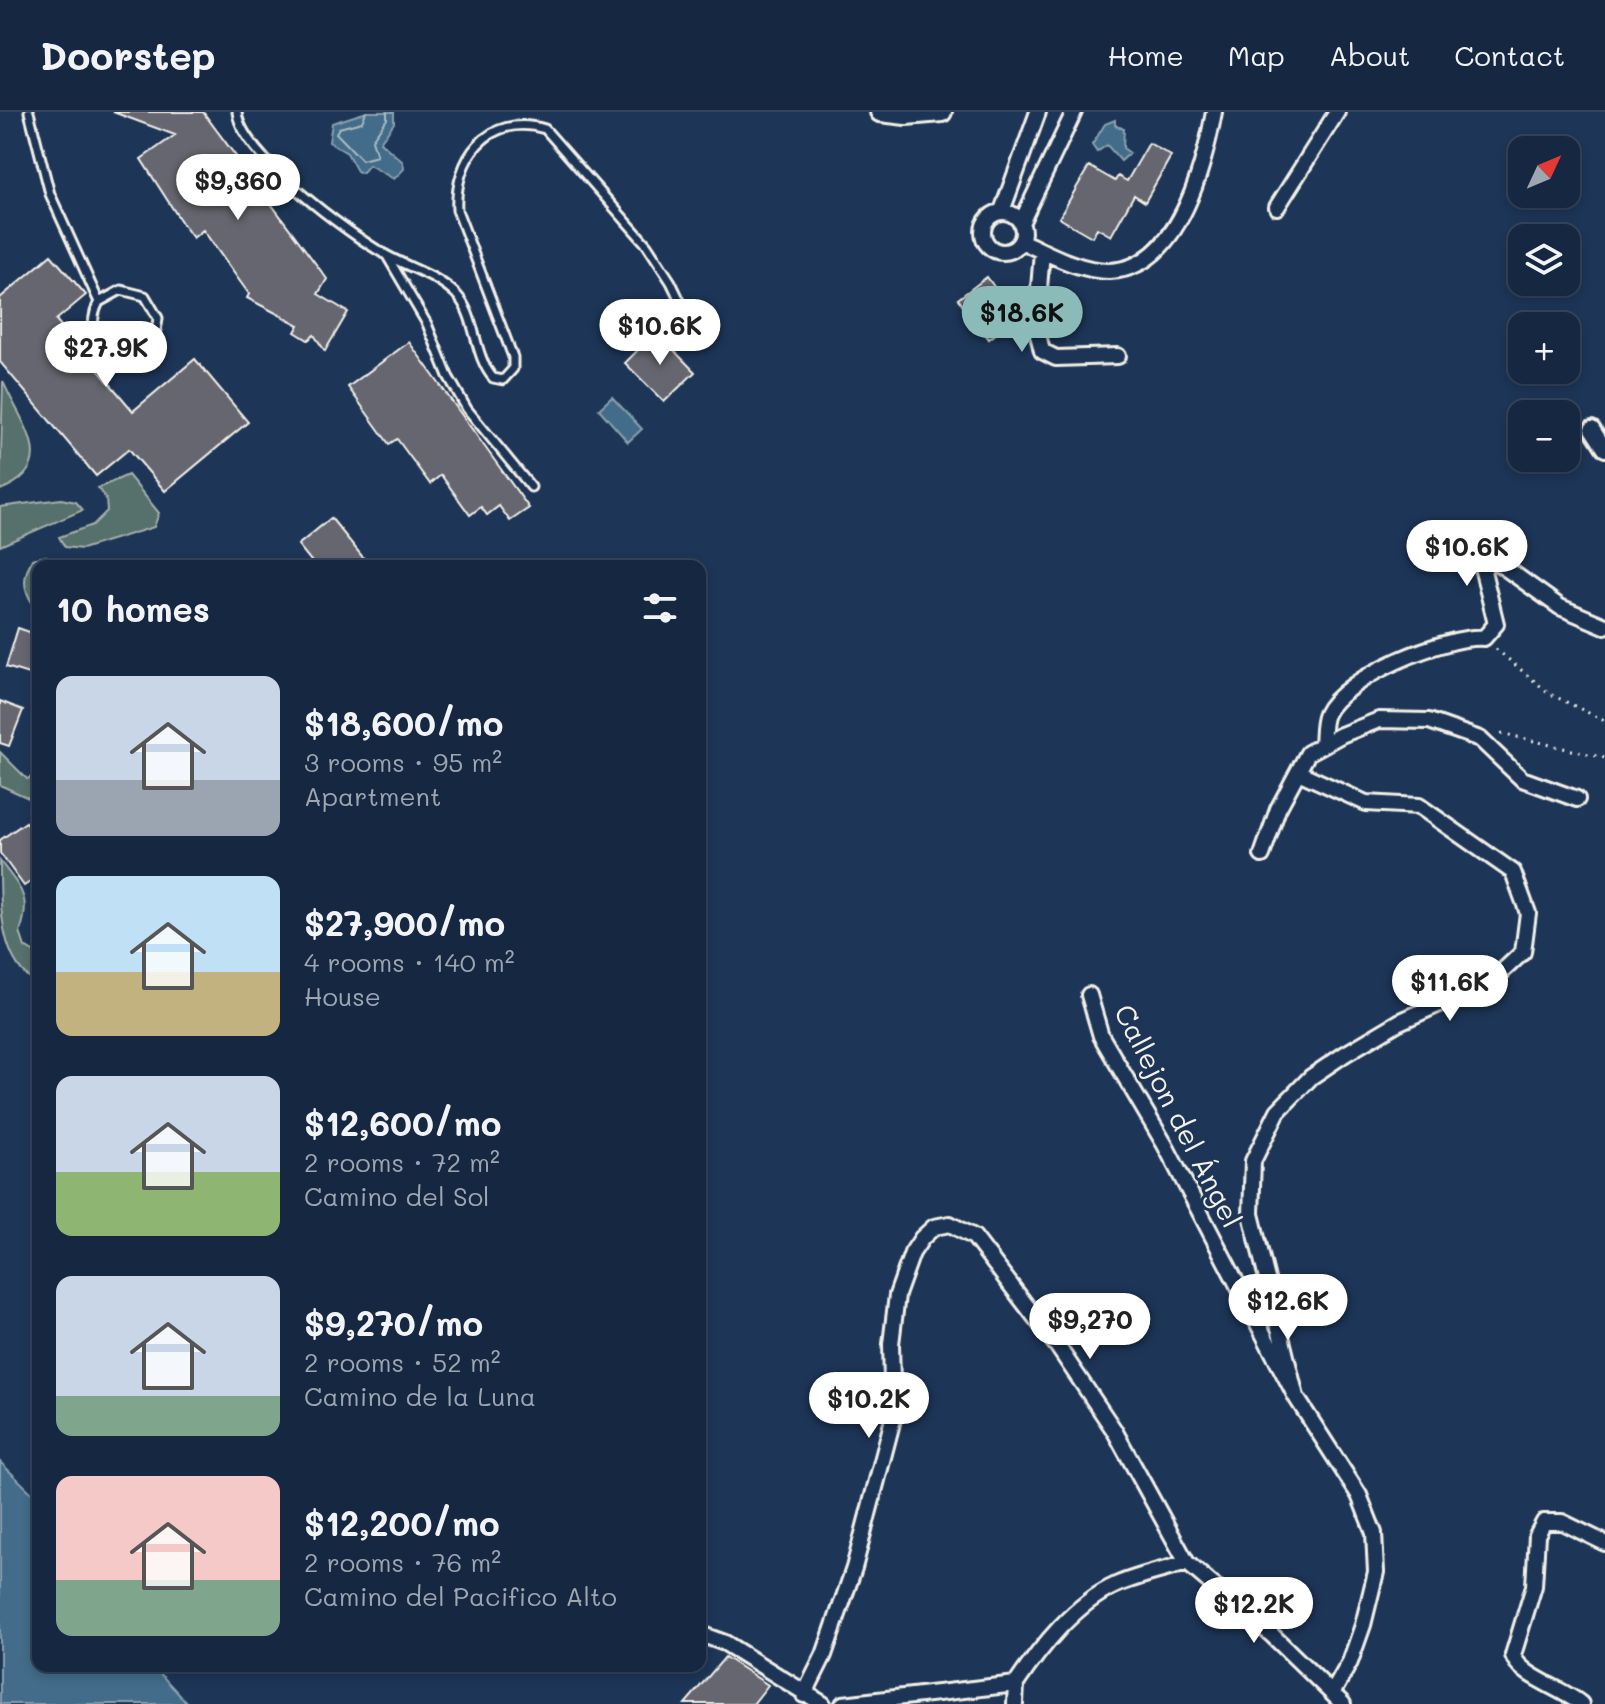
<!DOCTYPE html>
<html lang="en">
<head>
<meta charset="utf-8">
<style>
  :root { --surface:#162841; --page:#1f3048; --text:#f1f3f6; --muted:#9ea6b1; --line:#35445a; --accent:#8bbbb9 }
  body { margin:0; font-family:Mali,sans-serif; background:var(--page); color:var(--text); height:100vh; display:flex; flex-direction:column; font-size:30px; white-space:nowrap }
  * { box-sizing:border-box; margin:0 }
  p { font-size:26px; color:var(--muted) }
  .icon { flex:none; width:44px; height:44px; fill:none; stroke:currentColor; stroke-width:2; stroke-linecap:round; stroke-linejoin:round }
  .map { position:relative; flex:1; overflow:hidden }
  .sheet { position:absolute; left:32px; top:448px; width:674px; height:1112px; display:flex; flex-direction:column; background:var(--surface); border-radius:16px; box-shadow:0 4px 12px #0003,0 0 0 2px var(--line) }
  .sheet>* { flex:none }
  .needle { width:52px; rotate:46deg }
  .tools { position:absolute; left:1508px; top:24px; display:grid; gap:16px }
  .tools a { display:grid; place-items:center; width:72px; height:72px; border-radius:16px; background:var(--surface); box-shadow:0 4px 12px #0003,0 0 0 2px var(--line); font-size:40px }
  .price { position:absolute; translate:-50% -68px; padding:0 18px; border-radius:28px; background:#fff; color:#222; font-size:26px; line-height:52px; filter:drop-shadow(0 2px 4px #0008) }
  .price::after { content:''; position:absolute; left:50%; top:48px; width:24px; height:18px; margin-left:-12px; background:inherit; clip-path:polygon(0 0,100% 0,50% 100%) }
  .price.selected { background:var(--accent); color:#111 }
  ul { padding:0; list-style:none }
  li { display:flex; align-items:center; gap:24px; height:200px; padding:0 24px }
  li span { display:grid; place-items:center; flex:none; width:224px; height:160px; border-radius:16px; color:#555 }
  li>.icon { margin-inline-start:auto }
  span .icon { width:96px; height:96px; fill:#fffc; stroke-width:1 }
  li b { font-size:34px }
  h2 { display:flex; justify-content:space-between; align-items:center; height:96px; padding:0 24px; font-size:34px }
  header { display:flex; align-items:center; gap:48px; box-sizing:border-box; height:112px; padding:0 40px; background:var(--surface); border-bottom:2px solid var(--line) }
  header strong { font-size:38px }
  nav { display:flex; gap:44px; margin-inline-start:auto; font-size:28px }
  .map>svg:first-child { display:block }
  .green { fill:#57706c; stroke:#a6b0aa; stroke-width:2 }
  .water { fill:#426c89; stroke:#89a1af; stroke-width:2 }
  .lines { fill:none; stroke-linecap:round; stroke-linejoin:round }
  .shore { stroke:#adbcc2; stroke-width:2 }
  .building { fill:#666670; stroke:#f4f1e8; stroke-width:2 }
  .lane-casing { stroke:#f4f1e8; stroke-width:13 }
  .street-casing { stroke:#f4f1e8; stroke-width:20 }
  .secondary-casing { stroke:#f4f1e8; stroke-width:24 }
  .path { stroke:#f4f1e8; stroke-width:3; stroke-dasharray:2 6; stroke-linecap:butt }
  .lane { stroke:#1d3557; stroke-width:7 }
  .street { stroke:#1d3557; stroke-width:14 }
  .secondary { stroke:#1d3557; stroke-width:18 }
  .labels { text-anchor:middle; stroke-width:6; stroke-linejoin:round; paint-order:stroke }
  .street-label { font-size:28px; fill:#f4f1e8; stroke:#1d3557 }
</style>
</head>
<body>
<header>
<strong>Doorstep</strong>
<nav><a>Home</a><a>Map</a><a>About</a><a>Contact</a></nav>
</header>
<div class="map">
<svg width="1605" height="1592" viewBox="0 0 1605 1592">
  <rect width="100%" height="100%" fill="#1d3557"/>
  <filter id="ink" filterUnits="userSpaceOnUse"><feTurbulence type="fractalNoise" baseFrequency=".0125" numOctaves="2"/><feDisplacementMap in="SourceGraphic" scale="16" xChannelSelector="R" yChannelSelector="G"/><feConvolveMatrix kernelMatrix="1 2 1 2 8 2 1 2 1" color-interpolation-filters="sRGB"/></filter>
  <g filter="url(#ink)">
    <path class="green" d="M3,269C19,309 63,354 0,378Z
      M128,363L159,401L154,415L82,437L65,435L59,425L93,413L107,399L106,387L98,376Z
      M61,387L76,390L83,398L0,434V395Z
      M47,444L59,454H38V493L33,492C22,475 23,465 32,447Z
      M0,640L27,667L38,663V694L33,688L0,673Z
      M0,749C21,777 32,785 20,820L25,835L38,843V872C0,851 0,796 0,749Z"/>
    <path class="water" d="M367,0H394V11L380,30L403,50L404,57L394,67L369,53L362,61L357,59L347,41L329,30L332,11Z
      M1115,8V13L1124,17L1123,36L1130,41L1121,49L1107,33L1097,40L1092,33L1105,12Z
      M612,285L642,317L628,330L599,297Z
      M0,1350L38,1387V1554H153L188,1592H0Z"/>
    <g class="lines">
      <path class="shore" d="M366,0L362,10L339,16L336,21L362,48L377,44L372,28L387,7V0"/>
    </g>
    <path class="building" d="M113,0H203L327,167L318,182L348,200L325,239L314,223L308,228L295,220L299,213L247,186L249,182L203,118L193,126L182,111L141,47L175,23Z
      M1149,31L1171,44L1145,90L1134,83L1111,124L1097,116L1092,125L1059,106L1089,54L1115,69L1118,64L1127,69Z
      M51,143L86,183L56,208L133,299L195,247L248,310L165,379L129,337L96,364L0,250V186Z
      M987,165L995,176L989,181L1011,210L989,227L958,187Z
      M656,220L695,260L664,290L625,251Z
      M409,230L529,396L510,409L499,394L487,403L481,395L470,403L441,363L430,372L397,327L389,332L348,275Z
      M331,406L370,454H315L298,433Z
      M18,516L38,523V565L6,555Z
      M0,589L23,598L9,634L0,631Z
      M26,710L38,727V765L24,774L0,741V728Z
      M725,1545L768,1573L753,1592H685Z"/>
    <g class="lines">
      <g class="lane-casing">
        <path id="lane" d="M29,0L50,82L99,190C72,244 153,267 158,206L145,184L121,178L99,190
          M237,0C241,43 349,122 386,143C409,156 437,163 456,182C477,204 473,243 493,266L503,268L513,257V245L457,98C454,48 487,0 545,17L647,133L671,170L693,216
          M387,144L427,212L448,264L467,297L531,375"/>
      </g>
      <g class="street-casing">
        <path id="street" d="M1277,95L1337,0
          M1002,99L1038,0
          M983 120a20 20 0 1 1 40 0a20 20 0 1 1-40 0Z
          M1021,111L1074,0
          M1021,129C1047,141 1079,159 1109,159C1179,157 1204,54 1214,0
          M1042,139L1036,214L1042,239L1056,246L1118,244
          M1592,317L1605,337
          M1322,633C1323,624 1322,611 1326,602C1343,565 1446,523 1484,526L1496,512L1483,459L1490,445L1560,495L1605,514
          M1262,743L1278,697L1308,641L1341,623L1379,608L1429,609L1480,627L1522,667L1577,687
          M1089,883L1101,924L1165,1033L1296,1285L1359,1383L1374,1421L1376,1460L1363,1513L1350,1550L1333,1580
          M1296,1285L1251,1102L1253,1049L1278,999L1311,965L1345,942L1399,910L1493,868L1523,840L1528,801L1513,760L1419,694L1366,691L1298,660
          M700,1522L725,1531L823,1592
          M804,1583L824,1543L854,1456L893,1307L891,1232L897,1183L912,1141L922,1126L934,1115L950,1112L974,1125L1058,1235L1114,1318L1187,1451L1273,1524L1343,1592
          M843,1592L1016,1572C1041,1535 1074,1492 1116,1473C1139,1463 1164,1458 1187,1451
          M1015,1592L1016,1572
          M1581,1592C1562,1576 1519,1564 1513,1543L1534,1474L1537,1423L1544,1410H1562L1605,1431"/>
      </g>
      <g class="secondary-casing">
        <path id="secondary" d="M880,0L906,3L942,0"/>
      </g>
      <path class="path" d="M1496,537L1550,582L1605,609
        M1501,621L1605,646"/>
      <use href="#lane" class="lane"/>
      <use href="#street" class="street"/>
      <use href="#secondary" class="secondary"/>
    </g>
  </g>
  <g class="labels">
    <g class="street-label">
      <text transform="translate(1178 1004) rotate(63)" y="10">Callejon del Ángel</text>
    </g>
  </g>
</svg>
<div class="tools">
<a><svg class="needle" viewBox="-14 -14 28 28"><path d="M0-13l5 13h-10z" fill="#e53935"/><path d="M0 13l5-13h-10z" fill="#9ea6b1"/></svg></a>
<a><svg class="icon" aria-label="layers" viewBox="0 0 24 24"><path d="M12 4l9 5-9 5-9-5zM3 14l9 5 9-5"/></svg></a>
<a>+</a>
<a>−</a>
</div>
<b class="price" style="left:238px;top:110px">$9,360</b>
<b class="price selected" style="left:1022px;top:242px">$18.6K</b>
<b class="price" style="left:660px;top:255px">$10.6K</b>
<b class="price" style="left:106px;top:277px">$27.9K</b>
<b class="price" style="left:1467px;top:476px">$10.6K</b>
<b class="price" style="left:1450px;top:911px">$11.6K</b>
<b class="price" style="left:1288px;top:1230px">$12.6K</b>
<b class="price" style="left:1090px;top:1249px">$9,270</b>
<b class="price" style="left:869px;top:1328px">$10.2K</b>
<b class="price" style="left:1254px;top:1533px">$12.2K</b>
<section class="sheet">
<h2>10 homes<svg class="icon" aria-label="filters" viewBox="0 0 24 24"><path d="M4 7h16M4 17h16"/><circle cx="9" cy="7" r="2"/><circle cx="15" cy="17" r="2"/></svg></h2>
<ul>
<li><span style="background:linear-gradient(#c9d6e8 65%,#9aa5b1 0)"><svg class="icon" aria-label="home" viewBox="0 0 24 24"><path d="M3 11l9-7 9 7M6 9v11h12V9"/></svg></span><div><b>$18,600/mo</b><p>3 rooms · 95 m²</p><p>Apartment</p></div></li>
<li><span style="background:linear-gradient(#bfe0f5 60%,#c2b280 0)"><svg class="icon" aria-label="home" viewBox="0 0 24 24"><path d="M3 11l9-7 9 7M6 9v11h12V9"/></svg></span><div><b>$27,900/mo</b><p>4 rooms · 140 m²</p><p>House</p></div></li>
<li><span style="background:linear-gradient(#c9d6e8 60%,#8fb573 0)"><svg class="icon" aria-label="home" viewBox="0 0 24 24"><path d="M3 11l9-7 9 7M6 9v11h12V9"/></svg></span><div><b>$12,600/mo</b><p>2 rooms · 72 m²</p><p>Camino del Sol</p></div></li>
<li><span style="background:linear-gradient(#c9d6e8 75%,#7fa58c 0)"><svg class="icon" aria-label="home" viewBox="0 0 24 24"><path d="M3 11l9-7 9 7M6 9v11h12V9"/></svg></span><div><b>$9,270/mo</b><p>2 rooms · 52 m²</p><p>Camino de la Luna</p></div></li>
<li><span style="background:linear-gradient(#f6c9c9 65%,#7fa58c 0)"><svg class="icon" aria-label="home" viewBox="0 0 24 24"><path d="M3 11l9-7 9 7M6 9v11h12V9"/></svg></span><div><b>$12,200/mo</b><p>2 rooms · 76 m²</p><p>Camino del Pacifico Alto</p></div></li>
</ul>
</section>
</div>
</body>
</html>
